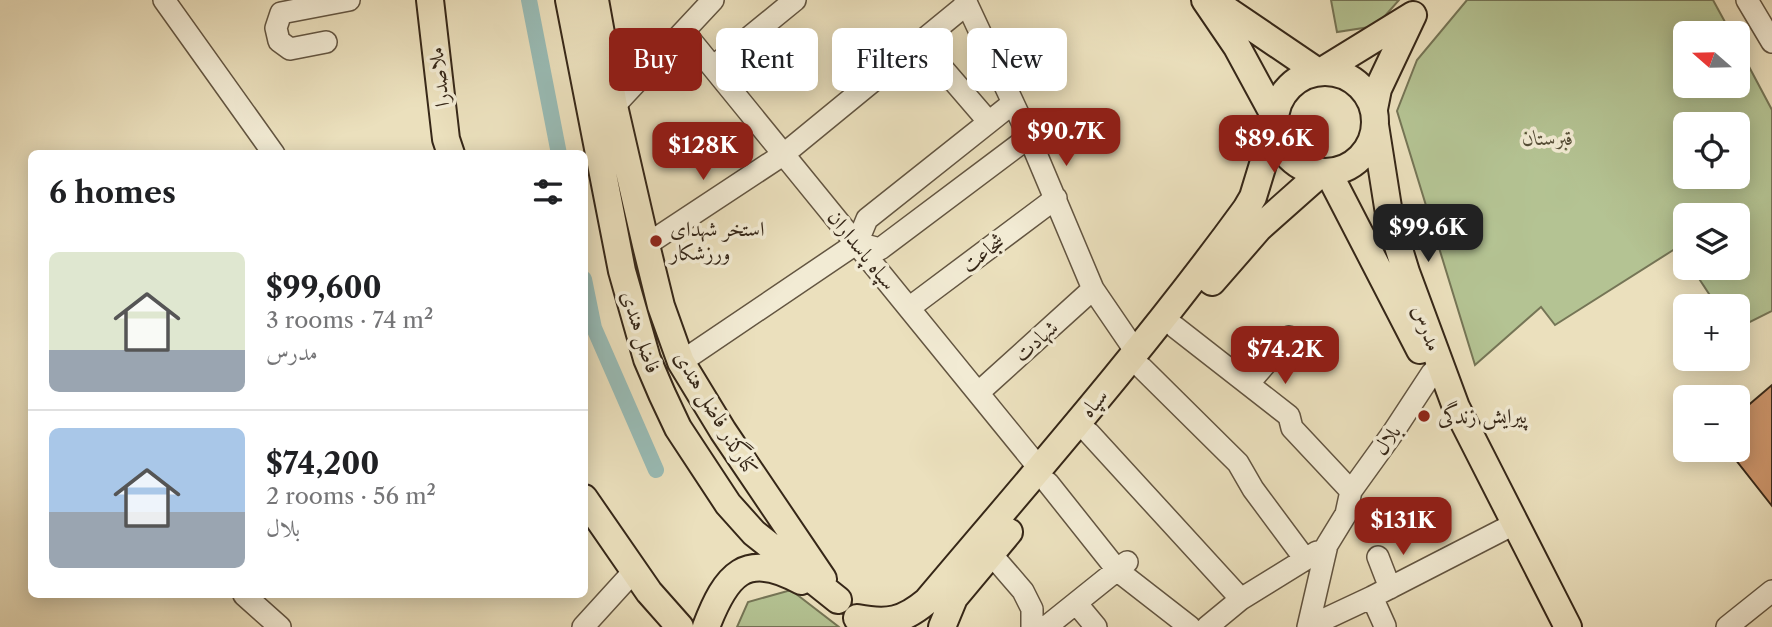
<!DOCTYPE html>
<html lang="en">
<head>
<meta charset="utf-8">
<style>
  :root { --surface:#fff; --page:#f2f2f2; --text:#202124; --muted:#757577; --line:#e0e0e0; --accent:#8f2418 }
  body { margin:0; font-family:"Libre Caslon Text",Amiri,serif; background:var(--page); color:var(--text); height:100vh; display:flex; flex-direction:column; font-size:26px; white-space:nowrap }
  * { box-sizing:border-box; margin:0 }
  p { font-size:23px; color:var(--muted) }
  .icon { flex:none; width:38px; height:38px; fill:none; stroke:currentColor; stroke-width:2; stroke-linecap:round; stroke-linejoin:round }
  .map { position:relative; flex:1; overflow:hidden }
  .details { position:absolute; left:28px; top:150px; width:560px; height:448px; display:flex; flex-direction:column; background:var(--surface); border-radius:10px; box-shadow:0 4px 18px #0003 }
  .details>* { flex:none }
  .top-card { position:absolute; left:609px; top:28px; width:665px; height:63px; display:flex; gap:14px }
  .needle { width:46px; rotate:290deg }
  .fabs { position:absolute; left:1673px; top:21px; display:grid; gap:14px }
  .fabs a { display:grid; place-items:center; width:77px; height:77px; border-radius:10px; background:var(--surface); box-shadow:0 4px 18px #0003; font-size:35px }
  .price { position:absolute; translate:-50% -60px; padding:0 16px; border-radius:14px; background:var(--accent); color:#fff; font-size:23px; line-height:46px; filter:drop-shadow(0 2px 4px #0008) }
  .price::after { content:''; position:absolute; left:50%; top:42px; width:21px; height:16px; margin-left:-10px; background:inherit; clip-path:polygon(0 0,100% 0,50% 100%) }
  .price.selected { background:#222; color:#fff }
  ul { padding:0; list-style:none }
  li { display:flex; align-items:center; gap:21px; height:175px; padding:0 21px }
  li+li { border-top:2px solid var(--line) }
  li span { display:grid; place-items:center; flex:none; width:196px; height:140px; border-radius:10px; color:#555 }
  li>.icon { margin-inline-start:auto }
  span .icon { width:84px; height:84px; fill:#fffc; stroke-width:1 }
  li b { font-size:30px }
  h2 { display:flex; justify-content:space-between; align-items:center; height:84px; padding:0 21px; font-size:30px }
  .tag { padding:0 24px; border-radius:10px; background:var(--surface); box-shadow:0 4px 18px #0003; font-size:24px; line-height:63px }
  .tag.selected { background:var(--accent); color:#fff }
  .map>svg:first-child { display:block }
  .green { fill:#b4c393; stroke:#757556; stroke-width:2; fill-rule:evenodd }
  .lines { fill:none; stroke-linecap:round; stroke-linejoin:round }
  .canal { stroke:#99bcb6; stroke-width:16 }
  .building { fill:#cd956b; stroke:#362718; stroke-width:2 }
  .minor-casing { stroke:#635541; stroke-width:24 }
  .major-casing { stroke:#362718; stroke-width:30 }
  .minor { stroke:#f2ebd4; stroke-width:21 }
  .major { stroke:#ebe0bd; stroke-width:26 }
  .poi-dot { fill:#8f2418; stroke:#f2ebd4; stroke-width:2.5 }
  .labels { text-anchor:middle; stroke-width:7; stroke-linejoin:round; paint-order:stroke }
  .street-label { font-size:21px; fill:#362718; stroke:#f2ebd4 }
  .park-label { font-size:21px; font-style:italic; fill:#564e37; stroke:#f2ebd4 }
  .poi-label { font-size:21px; fill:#362718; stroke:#f2ebd4; text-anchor:start }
</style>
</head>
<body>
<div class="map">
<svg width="1772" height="627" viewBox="0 0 1772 627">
  <rect width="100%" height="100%" fill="#ebe0bd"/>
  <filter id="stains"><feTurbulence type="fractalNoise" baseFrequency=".00286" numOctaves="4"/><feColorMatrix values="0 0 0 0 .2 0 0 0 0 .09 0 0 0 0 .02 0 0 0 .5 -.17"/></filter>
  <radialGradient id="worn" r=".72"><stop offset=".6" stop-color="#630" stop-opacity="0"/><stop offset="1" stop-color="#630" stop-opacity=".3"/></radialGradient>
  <path class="green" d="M1331,0H1399L1376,26L1337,32Z
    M1467,0H1713L1731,33H1685V86H1738V46L1772,110V311L1738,328V306H1717L1692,268H1738V215H1685V257L1678,247L1555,325L1541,307L1475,365L1397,111L1417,60ZM1685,124H1738V177H1685Z
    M791,590L839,627H737L748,602Z"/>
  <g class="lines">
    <path class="canal" d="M529,0L559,154
      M584,279L594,328L656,470"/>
  </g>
  <path class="building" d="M1772,385V506L1728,450H1738V414Z"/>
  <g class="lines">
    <g class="minor-casing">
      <path id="minor" d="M164,0L274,154
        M965,0L1029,137L1093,289L1136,352
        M1747,0L1772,42
        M684,32L1039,468
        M326,42L290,49L279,41L276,28L281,13L349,0
        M920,42L988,121
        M713,67L795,0
        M614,106L713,0
        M857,243L880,249L1029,137
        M646,245L784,154L967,4
        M909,308L1056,198
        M1175,327L1289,416L1292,428L1351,491
        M681,362L857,243L867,219L1013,103
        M1142,368L1238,463L1253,489L1305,559
        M1248,384L1289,337
        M978,393L1093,289
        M1089,433L1241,599
        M1048,483L1118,571L1190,627
        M991,554L1023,591L1032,609V627
        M1378,557L1390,588
        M244,595L280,627
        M1372,597L1385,626
        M1076,603L1096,627
        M583,627L634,571
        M1046,627L1127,562
        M1207,627L1241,599L1317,552
        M1308,627L1327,545L1346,514L1351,491L1392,434L1432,373
        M1308,627L1372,597L1516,523
        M1727,627L1772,591"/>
    </g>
    <g class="major-casing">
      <path id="major" d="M430,0L446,139L451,154
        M569,0L622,271L647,359L662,394L678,428L728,504L754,533L838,600
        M595,0L614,106L646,245L661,306L681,362L723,431L823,579
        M1205,0L1237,47L1275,117
        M1212,0L1318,72
        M1322,71L1413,15L1378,89L1374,109
        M1275 122a50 50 0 1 1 100 0a50 50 0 1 1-100 0Z
        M1375,125L1390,220L1406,272L1456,407L1568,627
        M1328,172L1420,350
        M1212,282L1259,228L1322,172
        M584,498L649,592L680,627
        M857,618C888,624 903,621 927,601C1036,472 1147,345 1246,209L1253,197L1275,125
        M706,627C726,575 745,550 801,581
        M942,627L954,598L1009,532"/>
    </g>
    <use href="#minor" class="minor"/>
    <use href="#major" class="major"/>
  </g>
  <g class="poi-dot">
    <circle cx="656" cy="241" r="7"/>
    <circle cx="1424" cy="416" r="7"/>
  </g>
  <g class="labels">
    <g class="street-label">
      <text transform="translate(439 77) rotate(-97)" y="7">ملاصدرا</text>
      <text transform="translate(862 250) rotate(51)" y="7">سپاه پاسداران</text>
      <text transform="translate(983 253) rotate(-37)" y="7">شجاعت</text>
      <text transform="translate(1427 328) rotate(70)" y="7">مدرس</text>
      <text transform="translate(641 332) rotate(72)" y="7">فاضل هندی</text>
      <text transform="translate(1036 341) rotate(-42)" y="7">شهادت</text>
      <text transform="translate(1094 403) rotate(-50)" y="7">سپاه</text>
      <text transform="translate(716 413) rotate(59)" y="7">کنارگذر فاضل هندی</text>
      <text transform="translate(1387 440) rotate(-55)" y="7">بلال</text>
    </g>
    <g class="park-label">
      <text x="1548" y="145">قبرستان</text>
    </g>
    <g class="poi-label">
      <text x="670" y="236">استخر شهدای<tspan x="670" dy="24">ورزشکار</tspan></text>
      <text x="1438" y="423">پیرایش زندگی</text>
    </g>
  </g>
  <rect width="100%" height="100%" filter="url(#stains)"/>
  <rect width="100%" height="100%" fill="url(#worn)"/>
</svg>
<div class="fabs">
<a><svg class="needle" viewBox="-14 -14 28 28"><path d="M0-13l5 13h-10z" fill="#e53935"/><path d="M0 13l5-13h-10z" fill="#757577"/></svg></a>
<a><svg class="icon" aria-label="locate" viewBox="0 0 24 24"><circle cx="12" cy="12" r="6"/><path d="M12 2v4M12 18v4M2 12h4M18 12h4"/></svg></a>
<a><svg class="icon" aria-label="layers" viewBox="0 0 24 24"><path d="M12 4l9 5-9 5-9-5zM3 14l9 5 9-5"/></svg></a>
<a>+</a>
<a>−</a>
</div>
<b class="price" style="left:1066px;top:168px">$90.7K</b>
<b class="price" style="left:1274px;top:175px">$89.6K</b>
<b class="price" style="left:703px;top:182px">$128K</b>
<b class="price selected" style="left:1428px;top:264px">$99.6K</b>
<b class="price" style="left:1285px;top:386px">$74.2K</b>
<b class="price" style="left:1403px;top:557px">$131K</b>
<div class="top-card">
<a class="tag selected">Buy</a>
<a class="tag">Rent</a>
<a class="tag">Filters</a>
<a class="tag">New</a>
</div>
<section class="details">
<h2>6 homes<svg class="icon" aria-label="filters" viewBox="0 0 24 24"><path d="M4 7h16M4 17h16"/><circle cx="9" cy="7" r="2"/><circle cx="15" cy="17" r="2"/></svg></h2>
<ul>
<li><span style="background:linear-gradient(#dfe7d0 70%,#9aa5b1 0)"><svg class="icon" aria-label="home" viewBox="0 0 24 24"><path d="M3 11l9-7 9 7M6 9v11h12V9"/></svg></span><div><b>$99,600</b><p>3 rooms · 74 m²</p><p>مدرس</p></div></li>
<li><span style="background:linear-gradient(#a9c7e8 60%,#9aa5b1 0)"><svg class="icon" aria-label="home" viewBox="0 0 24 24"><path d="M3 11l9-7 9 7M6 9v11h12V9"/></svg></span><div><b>$74,200</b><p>2 rooms · 56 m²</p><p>بلال</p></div></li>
</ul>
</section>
</div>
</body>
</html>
